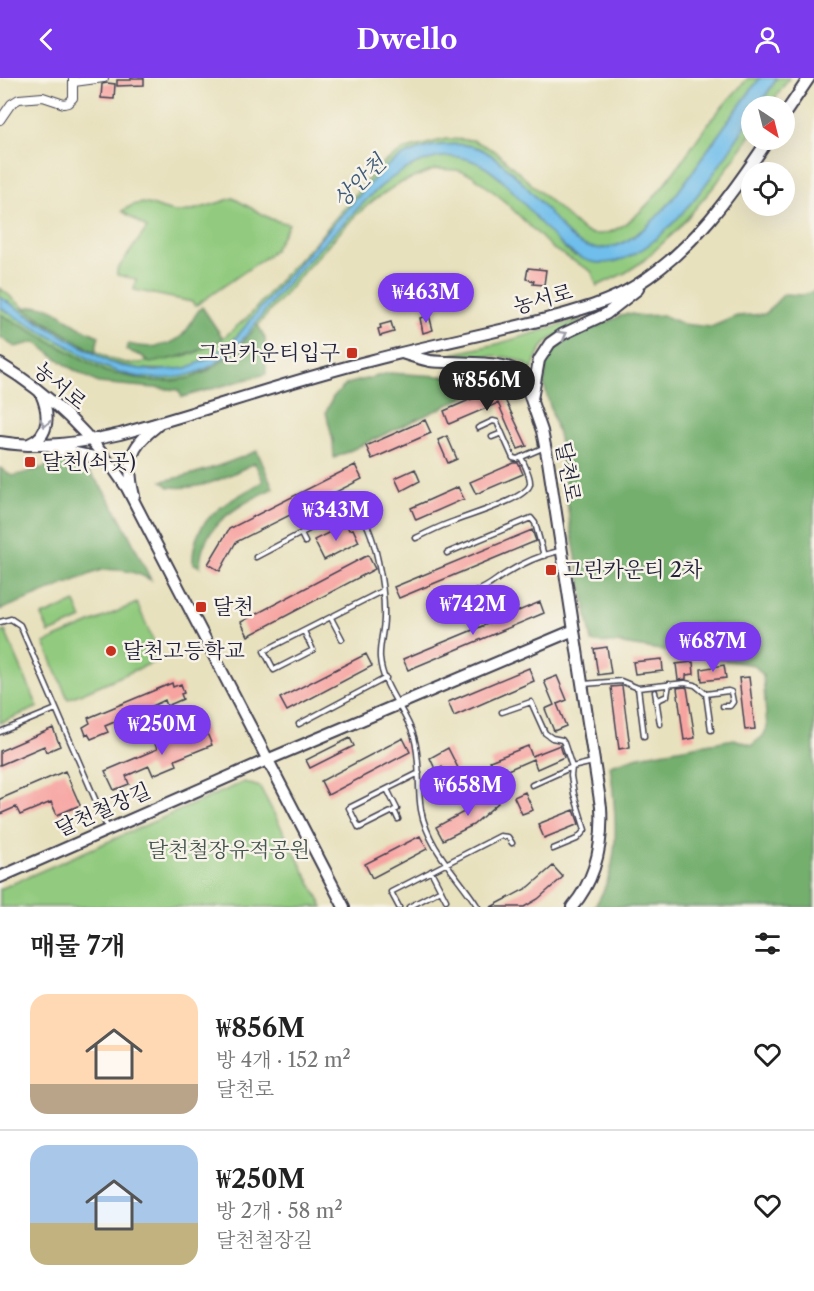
<!DOCTYPE html>
<html lang="ko">
<head>
<meta charset="utf-8">
<style>
  :root { --surface:#fff; --page:#f2f2f2; --text:#222; --muted:#767676; --line:#e0e0e0; --accent:#7c3aed }
  body { margin:0; font-family:"Libre Caslon Text","Noto Serif KR",serif; background:var(--page); color:var(--text); height:100vh; display:flex; flex-direction:column; font-size:22px; white-space:nowrap }
  * { box-sizing:border-box; margin:0 }
  p { font-size:20px; color:var(--muted) }
  .icon { flex:none; width:33px; height:33px; fill:none; stroke:currentColor; stroke-width:2; stroke-linecap:round; stroke-linejoin:round }
  .map { position:relative; height:829px; overflow:hidden }
  .panel { display:flex; flex-direction:column; background:var(--surface); flex:1 }
  .panel>* { flex:none }
  .needle { width:39px; rotate:145deg }
  .tools { position:absolute; left:741px; top:18px; display:grid; gap:12px }
  .tools a { display:grid; place-items:center; width:54px; height:54px; border-radius:50%; background:var(--surface); box-shadow:0 6px 24px #0002; font-size:30px }
  .price { position:absolute; translate:-50% -51px; padding:0 14px; border-radius:21px; background:var(--accent); color:#fff; font-size:20px; line-height:39px; filter:drop-shadow(0 2px 3px #0008) }
  .price::after { content:''; position:absolute; left:50%; top:36px; width:18px; height:14px; margin-left:-9px; background:inherit; clip-path:polygon(0 0,100% 0,50% 100%) }
  .price.selected { background:#222; color:#fff }
  ul { padding:0; list-style:none }
  li { display:flex; align-items:center; gap:18px; height:150px; padding:0 30px }
  li+li { border-top:2px solid var(--line) }
  li span { display:grid; place-items:center; flex:none; width:168px; height:120px; border-radius:18px; color:#555 }
  li>.icon { margin-inline-start:auto }
  span .icon { width:72px; height:72px; fill:#fffc; stroke-width:1 }
  li b { font-size:26px }
  h2 { display:flex; justify-content:space-between; align-items:center; height:72px; padding:0 30px; font-size:26px }
  header { display:flex; justify-content:space-between; align-items:center; height:78px; padding:0 30px; background:var(--accent); color:#fff; font-size:27px; font-weight:700 }
  .map>svg:first-child { display:block }
  .green { fill:#92cb7f; stroke:#5a765d; stroke-width:1.5 }
  .forest { fill:#75af6e; stroke:#4c6854; stroke-width:1.5 }
  .water { fill:#70beeb; stroke:#497093; stroke-width:1.5 }
  .building { fill:#f7a3a0 }
  .lines { fill:none; stroke-linecap:round; stroke-linejoin:round }
  .lane-casing { stroke:#403f4f; stroke-width:7 }
  .street-casing { stroke:#403f4f; stroke-width:10 }
  .secondary-casing { stroke:#403f4f; stroke-width:14 }
  .lane { stroke:#fff; stroke-width:4 }
  .street { stroke:#fff; stroke-width:8 }
  .secondary { stroke:#fff; stroke-width:10 }
  .oneway { stroke:#9c9ca7 }
  .poi-dot { fill:#c8321e; stroke:#f7f3e8; stroke-width:2 }
  .labels { text-anchor:middle; stroke-width:5; stroke-linejoin:round; paint-order:stroke }
  .street-label { font-size:21px; fill:#22223b; stroke:#f7f3e8 }
  .poi-label { font-size:21px; fill:#22223b; stroke:#f7f3e8; text-anchor:start }
  .park-label { font-size:21px; fill:#44554f; stroke:#f7f3e8 }
  .water-label { font-size:22px; font-style:italic; fill:#3d5979; stroke:#f7f3e8 }
</style>
</head>
<body>
<header><svg class="icon" aria-label="back" viewBox="0 0 24 24"><path d="M15 5l-7 7 7 7"/></svg>Dwello<svg class="icon" aria-label="person" viewBox="0 0 24 24"><circle cx="12" cy="8" r="4"/><path d="M4 21q1-7 8-7t8 7"/></svg></header>
<div class="map">
<svg width="814" height="829" viewBox="0 0 814 829">
  <rect width="100%" height="100%" fill="#f7f3e8"/>
  <filter id="ink" filterUnits="userSpaceOnUse"><feTurbulence type="fractalNoise" baseFrequency=".0167" numOctaves="2"/><feDisplacementMap in="SourceGraphic" scale="12" xChannelSelector="R" yChannelSelector="G"/><feConvolveMatrix kernelMatrix="1 2 1 2 8 2 1 2 1" color-interpolation-filters="sRGB"/></filter>
  <filter id="wash" filterUnits="userSpaceOnUse"><feTurbulence type="fractalNoise" baseFrequency=".008" numOctaves="4" result="noise"/><feDisplacementMap in="SourceGraphic" scale="24" xChannelSelector="R" yChannelSelector="G"/><feGaussianBlur stdDeviation="1.35" result="paint"/><feColorMatrix in="noise" values="0 0 0 0 0 0 0 0 0 0 0 0 0 0 0 0 0 1.4 0 .05"/><feComposite in="paint" operator="in"/></filter>
  <g filter="url(#wash)">
    <rect width="100%" height="100%" fill="#e8e1be"/>
    <path class="green" d="M748,0H760C743,23 726,46 709,70C685,104 663,142 625,164C611,171 595,173 581,166C569,160 560,148 552,138C535,118 503,80 478,70C465,65 448,66 433,68C413,72 396,80 381,93L283,203L244,251L225,270L200,285L187,290L172,292L139,291L109,284L37,243L0,219V210L38,241L110,281L131,286L170,281L196,275L223,260L250,237L284,197L318,161L380,87L403,72L446,61L473,62L495,73L582,152C628,178 686,74 708,46C720,30 735,15 748,0Z
      M777,0H789L770,28H759Z
      M751,39V57L716,106L677,152L642,184L625,195L597,208L591,193L553,171L500,119L472,97L457,92L436,91L398,106L374,122L355,138L307,190L235,274L219,286L191,300L172,303H151L106,294L0,236V229C19,242 39,252 59,263C75,272 90,283 107,290C132,300 161,301 187,297C223,292 256,244 277,217C304,185 334,153 364,124C376,113 388,100 402,92C420,82 448,73 468,80C512,96 538,150 574,178L639,172L655,161L673,145Z
      M233,120L271,141L289,146L274,172L269,177L195,228L192,224L134,212L136,201L117,197V192L147,150L122,133C147,116 153,132 177,134C187,135 221,124 233,120Z
      M582,241V243C555,259 540,260 532,293C521,272 472,280 452,276L497,266Z
      M75,524L82,541L49,555L42,538Z
      M137,525L161,581L68,621L44,565Z
      M5,553L38,629L0,645V555Z
      M244,704L260,709L323,829H0V811Z"/>
    <path class="forest" d="M814,213V829H594C623,788 616,734 610,687L639,678L734,661L752,667L763,658L767,650L763,597L754,587L616,565L592,564L570,446L559,360L544,307L547,279L557,269L570,261L627,235L641,238L663,237L682,246L711,249L737,238L765,236L784,216L803,217Z
      M38,228C58,230 61,238 77,248C84,252 92,255 99,258L95,274L23,230Z
      M202,229L223,260C201,275 176,280 150,285L142,278L126,272L128,266C147,271 174,270 186,253C192,245 194,236 202,229Z
      M0,236L106,294L151,303H172L191,300L206,294L235,274L258,247L265,260L266,296L182,319L178,312L98,305L69,289L35,264L15,269L0,259Z
      M389,295L489,301L495,305L334,380L333,363L326,334L333,319L347,306Z
      M257,373L273,410C239,428 201,445 200,489L193,485C192,436 230,425 263,403L255,385C223,400 205,412 169,409L162,403C196,397 226,386 257,373Z
      M70,383C77,385 82,387 87,392C112,417 135,470 151,502C135,493 120,490 101,492L0,532V390L12,398C32,394 52,385 70,383Z"/>
    <path class="water" d="M760,0H777L759,28H752L751,39C728,75 704,113 674,144C548,275 536,48 428,82C392,93 369,118 344,145C321,168 299,191 278,216C259,240 242,267 217,284C185,306 140,304 105,289C89,282 75,271 59,263C39,252 19,242 0,229V219L37,243L109,284L121,288L155,293L187,290L212,279L234,262L283,203L381,93C396,80 413,72 433,68C448,66 465,65 478,70C503,80 535,118 552,138C560,148 569,160 581,166C595,173 611,171 625,164C663,142 685,104 709,70C726,46 743,23 760,0Z"/>
    <g id="blocks">
      <path class="building" d="M131,0H144V7L117,8V2H131Z
        M107,5L115,6L114,21L101,20L102,6Z
        M528,190L546,192L544,207L533,206L534,203L526,201Z
        M429,237L433,252L423,255L420,240Z
        M391,244L394,254L380,258L378,251L381,250L380,247Z
        M499,309L527,368L518,371L498,325L449,346L444,333Z
        M425,342L431,355L372,381L366,368Z
        M447,358L457,381L448,385L438,362Z
        M514,385H518L523,396L476,416L470,404Z
        M355,387L362,401L236,464L220,493L208,486L229,451Z
        M415,391L420,403L401,413L395,400Z
        M458,409L464,421L416,442L411,430Z
        M346,446L349,452L353,451L359,464L324,482L314,462Z
        M532,452L536,463L399,520L394,509Z
        M368,477L375,491L248,558L241,544Z
        M540,524L544,535L408,592L403,581Z
        M607,569L611,595L598,597L594,571Z
        M366,576L372,588L287,633L280,620Z
        M662,581L663,593L635,596L633,584Z
        M693,584L694,596L686,597V601L678,602L676,586Z
        M724,587L726,600L702,603L701,591Z
        M529,590L534,603L454,638L448,624Z
        M557,598L567,622L557,626L566,648L554,653L545,631L554,627L544,603Z
        M749,599L755,651L745,652L739,600Z
        M172,605L173,609L181,606L184,615L181,616L183,621L167,628L165,622L152,628L156,637L145,642L141,633L105,648L108,654L91,661L88,656L86,657L83,649L90,645L88,640Z
        M622,608L630,669L619,671L611,609Z
        M685,609L687,610L695,660L684,662L677,610Z
        M203,646L212,667L175,682L177,687L153,697L149,688L126,698L129,706L114,712L105,693L157,671L155,666Z
        M53,650L60,668L46,674L44,668L0,687V673Z
        M350,660L354,668L310,690L306,682Z
        M403,660L410,674L328,717L321,703Z
        M560,667L564,679L537,691L533,681L496,697L490,683L528,668L532,678Z
        M448,670L458,690L446,696L442,689L436,693L430,680Z
        M65,693L80,727L57,737L51,724L20,737L16,729L0,736V721Z
        M487,713L498,725L473,747L443,762L436,749L464,734Z
        M525,714L533,732L522,736L514,719Z
        M574,732L579,746L544,760L538,746Z
        M420,758L427,771L372,800L365,786Z
        M553,788L563,799L538,821L524,829H491L529,809Z"/>
    </g>
  </g>
  <g filter="url(#ink)">
    <use href="#blocks" fill-opacity="0" stroke="#403f4f" stroke-width="1.5"/>
    <g class="lines">
      <g class="lane-casing">
        <path id="lane" d="M478,350L493,343L497,344L513,380L517,381L545,369
          M492,359L502,355
          M301,456L305,464
          M416,460C429,454 442,447 455,443C469,437 527,421 530,406C531,398 524,386 521,379
          M447,475L531,440L535,445L544,478
          M256,479L347,431H356C376,449 385,514 384,540C384,553 379,567 380,580C382,610 406,632 414,659C421,683 417,708 421,732C428,771 458,797 478,829
          M477,513C490,508 495,502 505,496C521,486 541,477 559,473
          M331,540L342,561
          M0,544L11,541L20,547L108,751
          M304,553L313,572L274,592L264,573C304,553 343,533 382,513
          M584,606L621,603L638,610L685,605L695,607L706,616L728,613L731,614L733,624L730,628H723
          M638,610L644,658
          M655,614L660,646
          M706,616L711,652
          M656,623L667,618L669,606
          M502,634L531,624L545,655L552,660L562,662L564,665L572,689L571,698L574,716L585,752L577,761L553,771
          M299,646L386,600
          M0,654L56,631
          M532,707L572,689L593,684
          M387,711L397,731L359,750L349,730L419,695
          M394,732L398,741
          M431,793L446,822
          M399,829L391,814L500,758L508,759L512,765
          M409,829L441,812"/>
      </g>
      <g class="street-casing">
        <path id="street" d="M74,4L104,0
          M0,42L11,26L19,21L43,19L64,26L68,25L73,20V0"/>
      </g>
      <g class="secondary-casing">
        <path id="secondary" d="M784,37L809,0
          M402,275C411,278 421,281 430,283C452,286 511,281 523,298L542,353L548,383L601,729C603,764 596,801 572,829
          M0,286C52,317 94,360 127,410L344,829
          M532,321L539,282L550,265L563,256L606,236L638,211
          M0,364C41,371 80,365 120,356C205,333 288,303 373,282C430,267 488,256 546,241C576,233 608,225 635,208C692,173 732,116 768,62
          M29,366C51,358 49,334 41,316
          M53,370L107,382
          M134,418C126,385 129,369 157,348
          M0,799L267,682L574,552"/>
      </g>
      <use href="#lane" class="lane"/>
      <use href="#street" class="street"/>
      <use href="#secondary" class="secondary"/>
    </g>
    <defs><path id="oneway-chevron" d="M-2-3.5L2.5 0L-2 3.5" fill="none" stroke-width="1.6" stroke-linecap="round" stroke-linejoin="round" transform="scale(1.5)"/></defs>
    <g class="oneway">
      <use href="#oneway-chevron" transform="translate(563 257) rotate(-29)"/>
      <use href="#oneway-chevron" transform="translate(45 345) rotate(100)"/>
    </g>
  </g>
  <g class="poi-dot">
    <rect x="346" y="269" width="12" height="12" rx="3"/>
    <rect x="24" y="378" width="12" height="12" rx="3"/>
    <rect x="545" y="486" width="12" height="12" rx="3"/>
    <rect x="195" y="523" width="12" height="12" rx="3"/>
    <circle cx="111" cy="573" r="6"/>
  </g>
  <g class="labels">
    <g class="street-label">
      <text transform="translate(543 221) rotate(-15)" y="7">농서로</text>
      <text transform="translate(60 308) rotate(40)" y="7">농서로</text>
      <text transform="translate(568 394) rotate(80)" y="7">달천로</text>
      <text transform="translate(103 732) rotate(-24)" y="7">달천철장길</text>
    </g>
    <g class="poi-label">
      <text x="340" y="282" text-anchor="end">그린카운티입구</text>
      <text x="42" y="391">달천(쇠곳)</text>
      <text x="563" y="499">그린카운티 2차</text>
      <text x="213" y="536">달천</text>
      <text x="123" y="580">달천고등학교</text>
    </g>
    <g class="park-label">
      <text x="229" y="779">달천철장유적공원</text>
    </g>
    <g class="water-label">
      <text transform="translate(359 103) rotate(-45)" y="8">상안천</text>
    </g>
  </g>
</svg>
<div class="tools">
<a><svg class="needle" viewBox="-14 -14 28 28"><path d="M0-13l5 13h-10z" fill="#e53935"/><path d="M0 13l5-13h-10z" fill="#767676"/></svg></a>
<a><svg class="icon" aria-label="locate" viewBox="0 0 24 24"><circle cx="12" cy="12" r="6"/><path d="M12 2v4M12 18v4M2 12h4M18 12h4"/></svg></a>
</div>
<b class="price" style="left:426px;top:246px">₩463M</b>
<b class="price selected" style="left:487px;top:334px">₩856M</b>
<b class="price" style="left:336px;top:464px">₩343M</b>
<b class="price" style="left:473px;top:558px">₩742M</b>
<b class="price" style="left:713px;top:595px">₩687M</b>
<b class="price" style="left:162px;top:678px">₩250M</b>
<b class="price" style="left:468px;top:739px">₩658M</b>
</div>
<section class="panel">
<h2>매물 7개<svg class="icon" aria-label="filters" viewBox="0 0 24 24"><path d="M4 7h16M4 17h16"/><circle cx="9" cy="7" r="2"/><circle cx="15" cy="17" r="2"/></svg></h2>
<ul>
<li><span style="background:linear-gradient(#ffd9b3 75%,#b9a48a 0)"><svg class="icon" aria-label="home" viewBox="0 0 24 24"><path d="M3 11l9-7 9 7M6 9v11h12V9"/></svg></span><div><b>₩856M</b><p>방 4개 · 152 m²</p><p>달천로</p></div><svg class="icon" aria-label="heart" viewBox="0 0 24 24"><path d="M12 20l-8-8c-3-5 5-10 8-4 3-6 11-1 8 4z"/></svg></li>
<li><span style="background:linear-gradient(#a9c7e8 65%,#c2b280 0)"><svg class="icon" aria-label="home" viewBox="0 0 24 24"><path d="M3 11l9-7 9 7M6 9v11h12V9"/></svg></span><div><b>₩250M</b><p>방 2개 · 58 m²</p><p>달천철장길</p></div><svg class="icon" aria-label="heart" viewBox="0 0 24 24"><path d="M12 20l-8-8c-3-5 5-10 8-4 3-6 11-1 8 4z"/></svg></li>
</ul>
</section>
</body>
</html>
